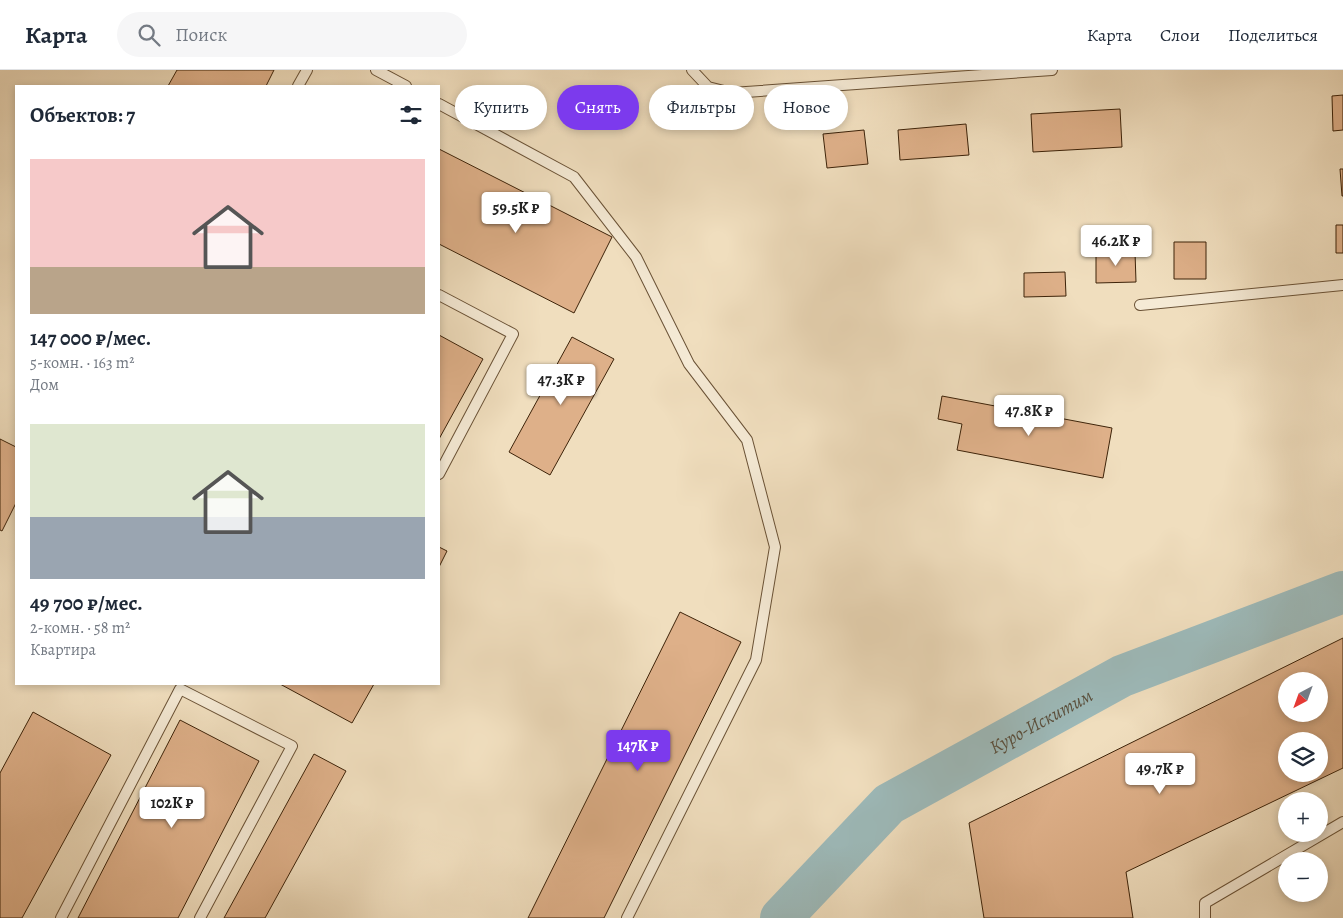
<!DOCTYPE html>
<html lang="ru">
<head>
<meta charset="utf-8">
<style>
  :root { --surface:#fff; --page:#f6f6f7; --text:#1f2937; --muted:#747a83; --line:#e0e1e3; --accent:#7c3aed }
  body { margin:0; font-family:Alegreya,serif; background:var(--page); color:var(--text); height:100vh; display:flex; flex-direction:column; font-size:19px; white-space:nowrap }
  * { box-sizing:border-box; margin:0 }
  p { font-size:16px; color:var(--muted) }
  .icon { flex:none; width:28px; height:28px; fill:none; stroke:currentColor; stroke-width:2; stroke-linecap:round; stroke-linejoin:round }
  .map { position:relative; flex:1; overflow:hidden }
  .drawer { position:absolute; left:15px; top:15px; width:425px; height:600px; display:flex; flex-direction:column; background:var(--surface); border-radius:0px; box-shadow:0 2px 8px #0003 }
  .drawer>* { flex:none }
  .top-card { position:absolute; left:455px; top:15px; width:475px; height:45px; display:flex; gap:10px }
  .needle { width:32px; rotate:221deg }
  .buttons { position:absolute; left:1278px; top:602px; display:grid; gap:10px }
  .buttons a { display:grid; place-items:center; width:50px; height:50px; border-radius:50%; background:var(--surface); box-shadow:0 2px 8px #0003; font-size:25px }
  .price { position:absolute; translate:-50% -42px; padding:0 11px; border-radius:5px; background:#fff; color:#222; font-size:16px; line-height:32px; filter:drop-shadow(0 1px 2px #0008) }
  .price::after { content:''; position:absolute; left:50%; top:30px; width:15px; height:11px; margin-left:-8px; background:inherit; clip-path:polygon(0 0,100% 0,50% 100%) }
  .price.current { background:var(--accent); color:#fff }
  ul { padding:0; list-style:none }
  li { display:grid; align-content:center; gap:10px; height:265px; padding:0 15px }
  li span { display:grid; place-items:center; height:155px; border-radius:0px; color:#555 }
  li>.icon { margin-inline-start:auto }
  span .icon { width:90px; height:90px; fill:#fffc; stroke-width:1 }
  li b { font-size:21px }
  h2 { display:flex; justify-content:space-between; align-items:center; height:60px; padding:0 15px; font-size:21px }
  .pill { padding:0 18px; border-radius:22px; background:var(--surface); box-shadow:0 2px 8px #0003; font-size:18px; line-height:45px }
  .pill.current { background:var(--accent); color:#fff }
  header { display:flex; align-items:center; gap:30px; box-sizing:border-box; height:70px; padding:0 25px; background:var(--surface); border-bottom:1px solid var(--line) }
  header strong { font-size:24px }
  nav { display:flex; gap:28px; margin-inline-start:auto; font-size:18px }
  .search { width:350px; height:45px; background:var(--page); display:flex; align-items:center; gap:12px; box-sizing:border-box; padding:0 18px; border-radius:28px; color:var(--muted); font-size:19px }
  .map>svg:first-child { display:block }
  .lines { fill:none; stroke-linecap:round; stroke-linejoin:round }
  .river { stroke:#9dbaba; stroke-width:42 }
  .building { fill:#deb089; stroke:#3d2309; fill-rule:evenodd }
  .service-casing { stroke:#6a5236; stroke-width:12 }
  .service { stroke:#f5ead5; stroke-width:10 }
  .labels { text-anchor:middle; stroke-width:4; stroke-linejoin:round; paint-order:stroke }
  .water-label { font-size:19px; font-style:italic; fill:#5a503e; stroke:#f5ead5 }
</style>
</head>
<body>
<header>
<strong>Карта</strong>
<div class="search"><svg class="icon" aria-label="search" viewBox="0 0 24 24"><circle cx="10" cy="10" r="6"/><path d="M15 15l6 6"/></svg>Поиск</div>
<nav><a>Карта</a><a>Слои</a><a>Поделиться</a></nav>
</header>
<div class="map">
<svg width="1343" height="848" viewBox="0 0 1343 848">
  <rect width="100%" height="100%" fill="#f0debe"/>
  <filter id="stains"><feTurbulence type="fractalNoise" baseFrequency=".004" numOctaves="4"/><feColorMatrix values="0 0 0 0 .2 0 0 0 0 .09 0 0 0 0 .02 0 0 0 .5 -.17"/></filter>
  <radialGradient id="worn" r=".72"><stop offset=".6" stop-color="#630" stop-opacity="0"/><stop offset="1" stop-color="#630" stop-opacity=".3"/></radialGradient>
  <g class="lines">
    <path class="river" id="s1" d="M781,848L889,734L1122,606L1343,522"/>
  </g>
  <path class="building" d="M177,0H274L266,16H168Z
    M1343,25V60L1333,61L1332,26Z
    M1120,39L1122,77L1033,82L1031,44Z
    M966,54L969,85L900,90L898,60Z
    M864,60L868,94L827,98L823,64Z
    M439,79L612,167L574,243L439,174Z
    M1340,99H1343V126H1342Z
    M1336,155H1343V183H1336Z
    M1174,172H1206V209H1174Z
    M1096,182H1135L1136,212L1096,213Z
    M1065,202L1066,226L1024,227V203Z
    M439,265L483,289L439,369Z
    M572,267L614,289L550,405L509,382Z
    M942,326L1112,358L1103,408L957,380L962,354L938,349Z
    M0,369L16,377V433L2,461L0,460Z
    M439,477L447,481L439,497Z
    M680,542L741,572L604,848H528Z
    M1343,568V698L1126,802L1133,848H984L969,753ZM1286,611H1319V644H1286ZM1286,671H1319V704H1286Z
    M280,614H374L352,653Z
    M33,642L111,685L22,848H0V703Z
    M180,650L259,691L178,848H78Z
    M314,684L346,701L265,848H224Z"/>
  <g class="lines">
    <g class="service-casing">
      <path id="service" d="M376,0L406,16
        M692,0L708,17L732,23L1052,0
        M298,16L307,0
        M439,34L574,107L636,187L689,294L747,370L775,477L756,590L627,848
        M439,225L513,264L439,404
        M1140,235L1343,215
        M61,848L180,619L292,676L200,848
        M1205,848V833L1343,752"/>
    </g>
    <use href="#service" class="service"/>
  </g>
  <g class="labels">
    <g class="water-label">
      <text dy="7" stroke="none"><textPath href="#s1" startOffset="330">Куро-Искитим</textPath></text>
    </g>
  </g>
  <rect width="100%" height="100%" filter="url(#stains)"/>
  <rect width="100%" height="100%" fill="url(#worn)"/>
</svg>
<div class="buttons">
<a><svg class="needle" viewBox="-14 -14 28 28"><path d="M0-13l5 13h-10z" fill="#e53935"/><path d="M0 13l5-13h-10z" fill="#747a83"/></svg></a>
<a><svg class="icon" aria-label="layers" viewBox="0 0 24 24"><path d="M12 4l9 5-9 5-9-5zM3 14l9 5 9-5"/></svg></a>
<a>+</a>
<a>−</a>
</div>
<b class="price" style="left:516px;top:164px">59.5K ₽</b>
<b class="price" style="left:1116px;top:197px">46.2K ₽</b>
<b class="price" style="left:561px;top:336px">47.3K ₽</b>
<b class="price" style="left:1029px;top:367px">47.8K ₽</b>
<b class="price current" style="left:638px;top:702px">147K ₽</b>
<b class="price" style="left:1160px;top:725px">49.7K ₽</b>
<b class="price" style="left:172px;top:759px">102K ₽</b>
<div class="top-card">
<a class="pill">Купить</a>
<a class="pill current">Снять</a>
<a class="pill">Фильтры</a>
<a class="pill">Новое</a>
</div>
<section class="drawer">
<h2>Объектов: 7<svg class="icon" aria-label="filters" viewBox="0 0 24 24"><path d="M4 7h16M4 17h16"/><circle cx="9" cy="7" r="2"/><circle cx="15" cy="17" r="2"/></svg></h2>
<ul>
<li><span style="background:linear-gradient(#f6c9c9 70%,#b9a48a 0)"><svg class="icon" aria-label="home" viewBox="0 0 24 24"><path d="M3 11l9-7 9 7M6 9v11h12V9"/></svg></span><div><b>147 000 ₽/мес.</b><p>5-комн. · 163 m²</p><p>Дом</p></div></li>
<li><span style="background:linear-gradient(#dfe7d0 60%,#9aa5b1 0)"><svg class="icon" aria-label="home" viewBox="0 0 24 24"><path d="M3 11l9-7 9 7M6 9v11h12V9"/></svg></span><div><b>49 700 ₽/мес.</b><p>2-комн. · 58 m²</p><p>Квартира</p></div></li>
</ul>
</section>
</div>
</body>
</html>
